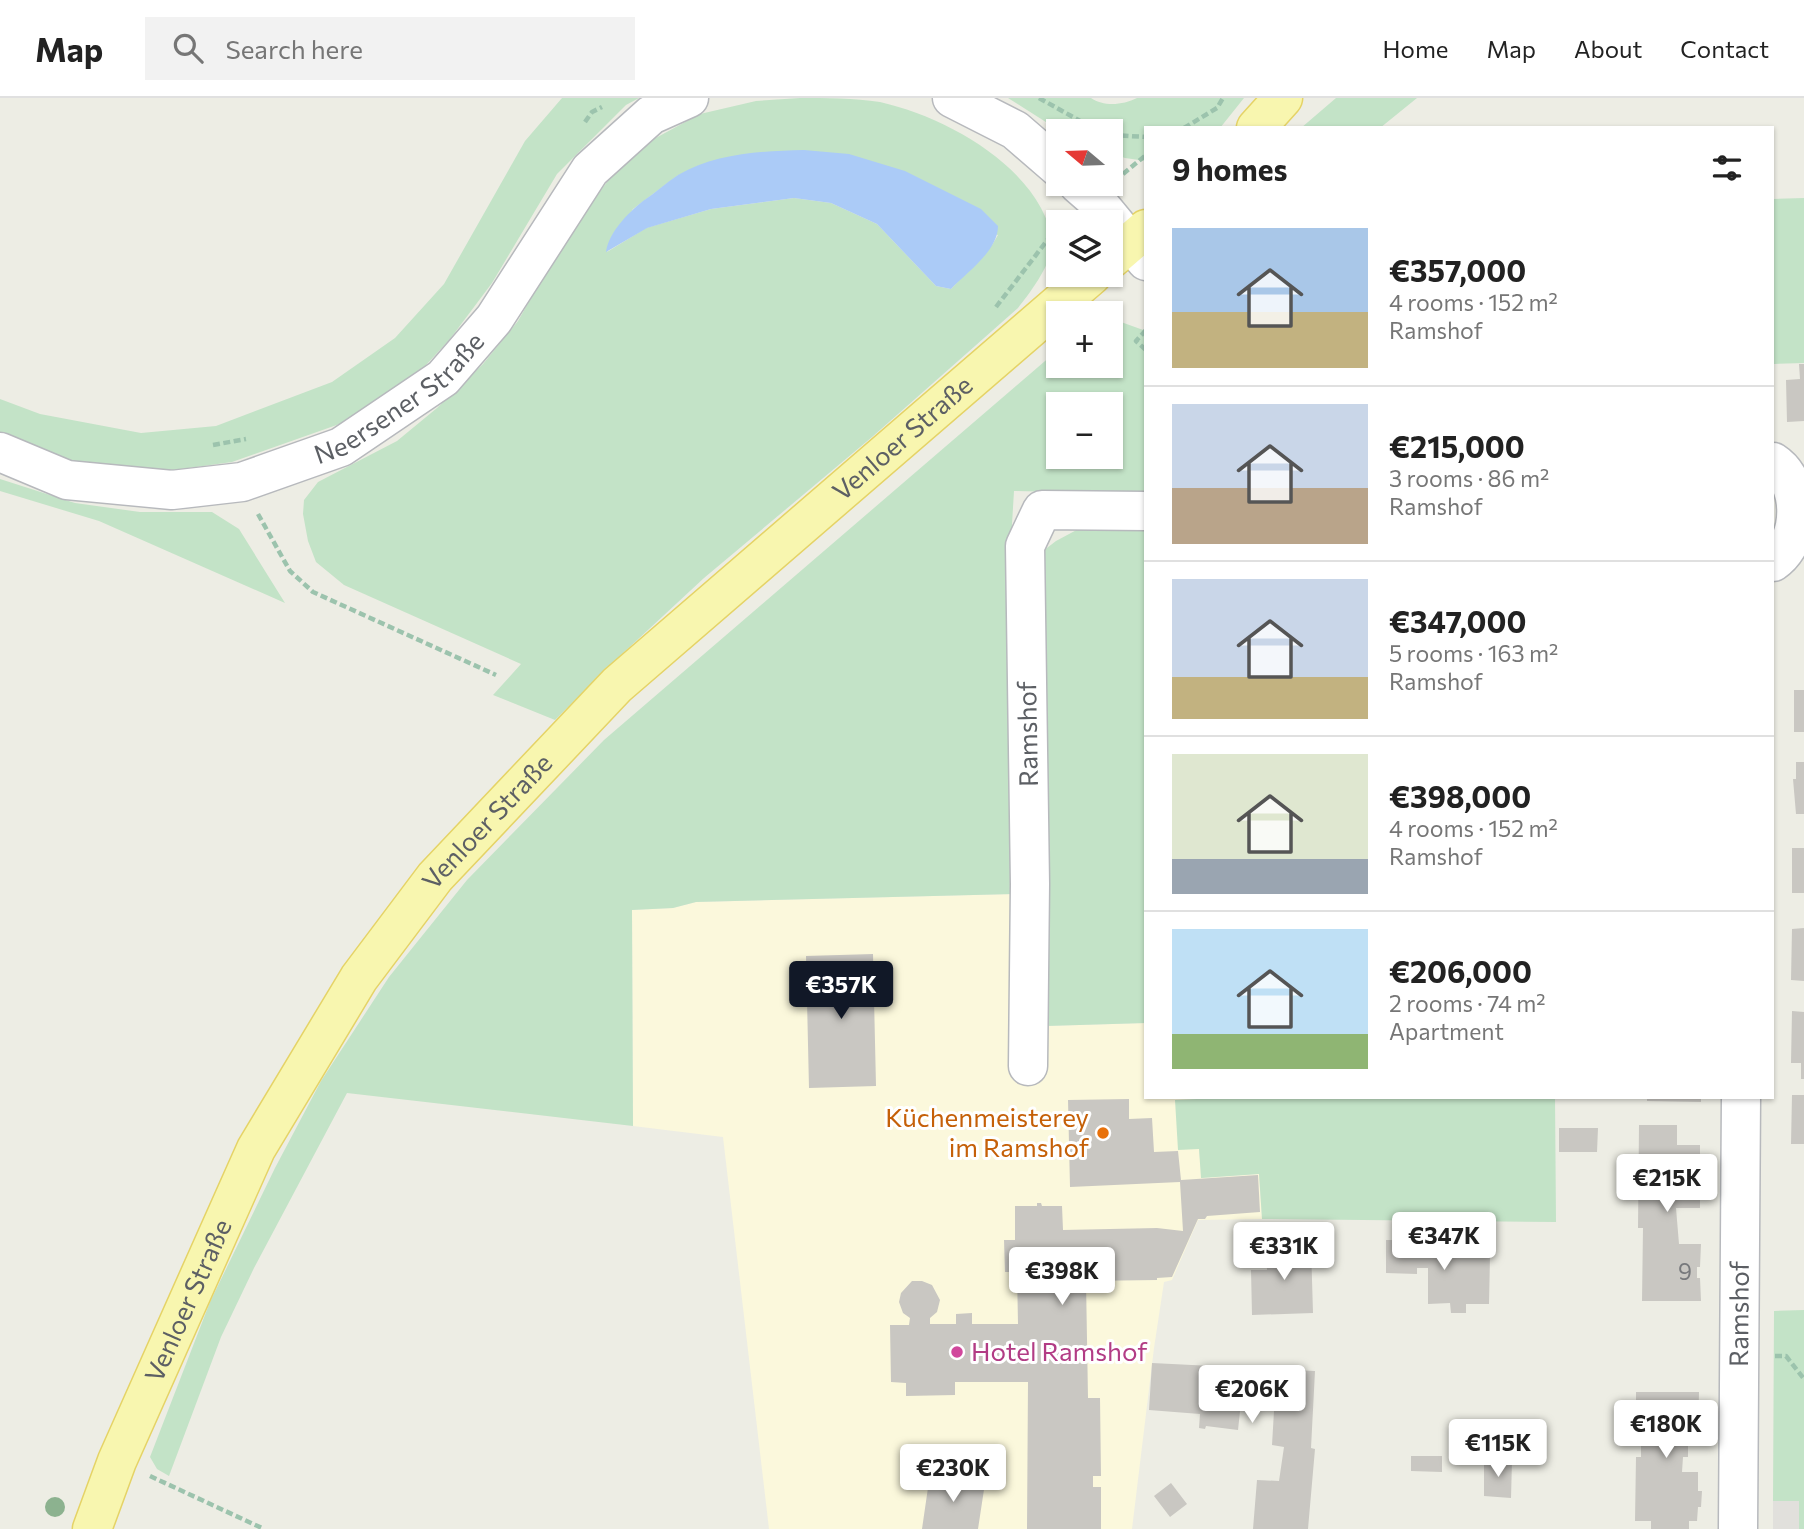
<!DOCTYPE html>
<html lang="en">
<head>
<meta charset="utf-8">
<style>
  :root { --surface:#fff; --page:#f2f2f2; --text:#222; --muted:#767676; --line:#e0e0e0; --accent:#111827 }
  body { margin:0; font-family:Commissioner,sans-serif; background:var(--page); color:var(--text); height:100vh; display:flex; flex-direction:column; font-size:26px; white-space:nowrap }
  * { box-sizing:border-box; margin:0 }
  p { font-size:23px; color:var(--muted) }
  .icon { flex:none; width:38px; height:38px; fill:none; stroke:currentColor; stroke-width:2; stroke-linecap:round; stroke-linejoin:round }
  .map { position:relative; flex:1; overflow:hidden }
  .drawer { position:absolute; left:1144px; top:28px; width:630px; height:973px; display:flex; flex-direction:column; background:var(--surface); border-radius:0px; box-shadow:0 2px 5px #0004 }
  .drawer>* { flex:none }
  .needle { width:46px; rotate:289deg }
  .tools { position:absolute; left:1046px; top:21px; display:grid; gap:14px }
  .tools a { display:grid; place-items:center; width:77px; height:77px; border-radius:0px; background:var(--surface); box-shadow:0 2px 5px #0004; font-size:35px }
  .price { position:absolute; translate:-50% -60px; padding:0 16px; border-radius:7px; background:#fff; color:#222; font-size:23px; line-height:46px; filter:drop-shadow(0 2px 4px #0008) }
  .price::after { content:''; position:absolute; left:50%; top:42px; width:21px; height:16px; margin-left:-10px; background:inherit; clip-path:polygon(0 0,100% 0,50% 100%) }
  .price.selected { background:var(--accent); color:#fff }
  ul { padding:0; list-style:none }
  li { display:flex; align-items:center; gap:21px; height:175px; padding:0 28px }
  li+li { border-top:2px solid var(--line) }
  li span { display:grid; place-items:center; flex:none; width:196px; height:140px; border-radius:0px; color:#555 }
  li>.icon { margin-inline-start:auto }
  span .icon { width:84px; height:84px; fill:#fffc; stroke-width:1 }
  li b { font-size:30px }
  h2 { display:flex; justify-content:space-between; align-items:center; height:84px; padding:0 28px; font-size:30px }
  header { display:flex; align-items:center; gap:42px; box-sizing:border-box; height:98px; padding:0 35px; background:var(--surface); border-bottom:2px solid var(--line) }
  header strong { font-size:33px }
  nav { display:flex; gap:38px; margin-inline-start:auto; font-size:24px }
  .search { width:490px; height:63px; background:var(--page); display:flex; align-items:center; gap:18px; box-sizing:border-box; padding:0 24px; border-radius:0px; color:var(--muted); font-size:26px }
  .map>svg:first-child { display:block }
  .commercial { fill:#fbf8dc }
  .industrial { fill:#e1e0dc }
  .green { fill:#c3e3c7; fill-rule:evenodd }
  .water { fill:#abcbf7 }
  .building { fill:#c9c7c2 }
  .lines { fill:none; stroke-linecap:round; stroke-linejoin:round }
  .minor-casing { stroke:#b7b9bd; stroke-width:41 }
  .major-casing { stroke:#e5d366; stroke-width:41 }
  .path { stroke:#9cc3ad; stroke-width:4.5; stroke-dasharray:7 3.5; stroke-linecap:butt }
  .minor { stroke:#fff; stroke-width:38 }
  .major { stroke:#f8f6af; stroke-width:38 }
  .tree { fill:#8cb28f }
  .food-dot { fill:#e8710a; stroke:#fff; stroke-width:2.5 }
  .hotel-dot { fill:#d1479c; stroke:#fff; stroke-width:2.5 }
  .labels { text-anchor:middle; stroke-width:6; stroke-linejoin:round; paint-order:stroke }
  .number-label { font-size:23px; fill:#77797c }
  .street-label { font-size:26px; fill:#5c5f64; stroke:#fff }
  .food-label { font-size:26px; fill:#c56008; stroke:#fff; text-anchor:end }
  .hotel-label { font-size:26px; fill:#b23c85; stroke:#fff; text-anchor:start }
</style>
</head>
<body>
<header>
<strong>Map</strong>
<div class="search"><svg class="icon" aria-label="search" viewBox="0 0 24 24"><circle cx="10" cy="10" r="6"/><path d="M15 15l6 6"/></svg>Search here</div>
<nav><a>Home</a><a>Map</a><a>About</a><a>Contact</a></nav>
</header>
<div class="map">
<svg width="1804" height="1431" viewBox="0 0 1804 1431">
  <rect width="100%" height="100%" fill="#edede4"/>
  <path class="commercial" d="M1014,796L1046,928L1146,925V999H1239L1175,1003L1199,1051L1202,1080L1259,1076L1262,1121L1198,1122L1172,1182L1164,1184L1154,1250L1132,1431H769L723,1039L633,1028L632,812L673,810L696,804Z"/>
  <path class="industrial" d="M1773,1403H1799V1431H1773Z"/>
  <path class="green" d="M562,0H639L626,7L557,76L492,185L450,241L426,267L394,294L348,323L232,364L167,373L119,371L60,361L0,341V301L40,316L141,335L216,328L332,284L395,240L444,186L525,43Z
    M800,0C826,0 854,0 880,4C938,17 1012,56 1041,110C1047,122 1054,136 1052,150C1049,169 1030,195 1018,210L872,339L704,480L621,557L555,622L493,597L521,566L344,487L316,464L308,443L303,416L304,402L318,384L397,343L437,310L483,266L518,223L566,138L607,84L629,61L652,42L700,16L756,3ZM700,67L998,137L992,147L951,191L936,188L877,126L831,105L794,100L711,111L646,130L607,154L633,111L677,78Z
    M1008,0H1091C1104,9 1123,7 1137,0H1244L1220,30H1146V63L1125,60L1111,55V33H1060Z
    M1336,0H1417L1380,30H1301Z
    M1804,100V265L1774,266L1773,101Z
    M1111,224H1121L1146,233V401L1058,394L1014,393L1012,426L1014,796L696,804L673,810L632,812L633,1028L347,995L254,1170L221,1239L169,1378L157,1371L150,1359L210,1204L275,1070L321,983L389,879L467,782L604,642L1059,251V268H1111ZM1059,306H1111V359H1059Z
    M0,381L75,405L140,414H212L239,431L285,505L99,423L0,393Z
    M1084,428L1146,430V925L1046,928L1043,453L1056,443Z
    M1239,999H1555L1556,1124L1262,1121L1259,1076L1201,1080L1199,1051L1178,1052L1175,1002Z
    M1804,1212V1431H1799V1403H1773L1774,1213Z"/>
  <path class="water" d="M804,52L849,56L905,73L981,111L998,128C998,153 967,174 951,191L936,188L877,126L831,105L794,100L711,111L647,130L606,154C609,134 627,116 643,103C655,95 666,85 678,77C716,55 761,53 804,52Z"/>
  <path class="building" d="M1799,266H1804V323L1787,324L1786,282L1800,281Z
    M1794,592H1804V634H1794Z
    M1796,664H1804V716H1796L1793,681H1796Z
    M1792,750H1804V795H1792Z
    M1804,830V883L1791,882L1792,831Z
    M873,856L876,988L809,990L806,858Z
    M1792,913L1804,914V981H1801V965H1791Z
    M1792,997H1804V1046H1791Z
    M1647,999H1701V1004L1647,1003Z
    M1129,1001V1021L1152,1020L1154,1054L1178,1053L1181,1082L1258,1077L1260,1114L1207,1118L1205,1121H1198L1172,1179L1157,1180V1182L1086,1183L1088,1300H1100L1101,1378H1093V1389H1101V1431H1027L1028,1284H955V1297L906,1298V1285L891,1284L890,1227H909L910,1220L903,1215L899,1204L901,1195L912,1183H922L932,1187L940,1202L937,1214L930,1220V1226H956V1216L972,1215V1226H1018L1017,1174H1005L1004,1142H1015V1108H1037V1105H1041L1042,1108H1062L1063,1132L1157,1130L1183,1133L1180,1084L1070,1089L1068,1002Z
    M1639,1027H1677V1047H1700V1074L1703,1076L1700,1077V1110H1676L1679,1146H1701L1700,1169H1697V1180H1700L1701,1203H1642L1643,1130H1638Z
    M1559,1030H1598L1597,1054H1559Z
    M1386,1142H1417V1155L1428,1156L1427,1148H1472V1159H1490L1489,1206H1466V1215H1451L1450,1205L1428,1206V1170H1417V1176L1386,1175Z
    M1311,1148L1313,1215L1252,1217L1251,1172H1267L1266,1149Z
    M1152,1265L1315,1273L1311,1350L1315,1351L1308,1431H1253L1257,1382L1279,1383L1284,1349L1272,1347L1274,1313H1240L1238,1332L1206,1328L1205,1331L1199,1330L1200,1316L1149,1312Z
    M1636,1294H1699L1698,1336H1688V1359H1683L1682,1374H1698V1393H1702L1701,1409H1698L1697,1423H1689V1431H1651V1423H1635L1636,1359H1641V1335H1636Z
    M1411,1358H1442V1374L1411,1373Z
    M1484,1363H1512L1511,1400L1484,1398Z
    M930,1376L985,1385L978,1431H922Z
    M1171,1385L1187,1406L1170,1419L1154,1398Z"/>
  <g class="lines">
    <g class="minor-casing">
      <g id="minor">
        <path d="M952,0L1015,32L1059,70"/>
        <path d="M1078,86L1094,100L1146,163"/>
        <path id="s1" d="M0,354L67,382L172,392L242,384L341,349L443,280L494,221L590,72L651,17L689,0"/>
        <path d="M1773,364C1804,384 1804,443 1773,464"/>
        <path d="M1028,968L1030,786L1025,448L1042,412L1146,413"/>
        <path id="s2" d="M1738,1431L1741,999"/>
      </g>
    </g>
    <g class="major-casing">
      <g id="major">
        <path d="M1256,30L1283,0"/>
        <path d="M1111,161L1146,131"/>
        <path id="s3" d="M92,1431L117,1363L256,1051L359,880L435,779L617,587L1092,177"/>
      </g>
    </g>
    <path class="path" d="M1039,0L1098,33
      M585,24L592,14L602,9
      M1184,30L1217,10L1223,0
      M1111,37L1146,39
      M1123,76L1146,57
      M996,209L1049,140L1059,131
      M1146,232L1136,243L1146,252
      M213,347L246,341
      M258,416L290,473L313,494L496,577
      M1775,1258H1786L1804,1281
      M150,1378L264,1431"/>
    <use href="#minor" class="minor"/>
    <use href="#major" class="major"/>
  </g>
  <circle class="tree" cx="55" cy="1409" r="10"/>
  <circle class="food-dot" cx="1103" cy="1035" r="7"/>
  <circle class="hotel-dot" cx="957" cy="1254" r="7"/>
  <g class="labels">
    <g class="number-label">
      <text x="1685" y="1182">9</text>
    </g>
    <g class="street-label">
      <text dy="9" stroke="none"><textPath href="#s1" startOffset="429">Neersener Straße</textPath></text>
      <text dy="9" stroke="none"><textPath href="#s3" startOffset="1382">Venloer Straße</textPath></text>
      <text transform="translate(1028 636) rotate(-91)" y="9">Ramshof</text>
      <text dy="9" stroke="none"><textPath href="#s3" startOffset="816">Venloer Straße</textPath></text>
      <text dy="9" stroke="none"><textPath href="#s3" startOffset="248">Venloer Straße</textPath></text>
      <text dy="9" stroke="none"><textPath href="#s2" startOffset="215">Ramshof</textPath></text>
    </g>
    <g class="food-label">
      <text x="1089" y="1029">Küchenmeisterey<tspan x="1089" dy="30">im Ramshof</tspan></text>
    </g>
    <g class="hotel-label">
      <text x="971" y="1263">Hotel Ramshof</text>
    </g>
  </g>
</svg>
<div class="tools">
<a><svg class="needle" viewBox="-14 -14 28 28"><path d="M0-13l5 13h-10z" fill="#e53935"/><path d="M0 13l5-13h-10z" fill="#767676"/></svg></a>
<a><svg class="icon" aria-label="layers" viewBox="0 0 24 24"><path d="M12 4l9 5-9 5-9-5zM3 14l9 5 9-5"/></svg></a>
<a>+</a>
<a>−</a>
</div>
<b class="price selected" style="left:841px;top:923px">€357K</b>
<b class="price" style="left:1667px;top:1116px">€215K</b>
<b class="price" style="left:1444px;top:1174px">€347K</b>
<b class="price" style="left:1284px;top:1184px">€331K</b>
<b class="price" style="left:1062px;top:1209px">€398K</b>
<b class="price" style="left:1252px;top:1327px">€206K</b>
<b class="price" style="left:1666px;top:1362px">€180K</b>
<b class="price" style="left:1498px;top:1381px">€115K</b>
<b class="price" style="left:953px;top:1406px">€230K</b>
<section class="drawer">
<h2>9 homes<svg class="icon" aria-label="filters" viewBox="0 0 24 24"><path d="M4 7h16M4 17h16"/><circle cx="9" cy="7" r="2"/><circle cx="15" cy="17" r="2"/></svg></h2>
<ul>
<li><span style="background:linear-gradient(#a9c7e8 60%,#c2b280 0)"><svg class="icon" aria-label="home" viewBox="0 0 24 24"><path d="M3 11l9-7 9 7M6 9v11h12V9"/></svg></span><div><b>€357,000</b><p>4 rooms · 152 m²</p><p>Ramshof</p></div></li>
<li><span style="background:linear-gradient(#c9d6e8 60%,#b9a48a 0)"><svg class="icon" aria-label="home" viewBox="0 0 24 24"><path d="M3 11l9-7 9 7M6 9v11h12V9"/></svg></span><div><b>€215,000</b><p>3 rooms · 86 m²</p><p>Ramshof</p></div></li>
<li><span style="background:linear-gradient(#c9d6e8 70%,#c2b280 0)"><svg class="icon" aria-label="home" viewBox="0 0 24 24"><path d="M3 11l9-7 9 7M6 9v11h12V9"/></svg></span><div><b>€347,000</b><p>5 rooms · 163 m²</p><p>Ramshof</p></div></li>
<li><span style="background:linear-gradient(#dfe7d0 75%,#9aa5b1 0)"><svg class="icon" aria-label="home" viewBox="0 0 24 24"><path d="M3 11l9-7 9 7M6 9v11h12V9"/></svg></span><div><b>€398,000</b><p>4 rooms · 152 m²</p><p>Ramshof</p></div></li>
<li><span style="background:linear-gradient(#bfe0f5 75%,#8fb573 0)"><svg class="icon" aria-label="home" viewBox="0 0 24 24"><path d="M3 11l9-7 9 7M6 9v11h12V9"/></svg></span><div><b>€206,000</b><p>2 rooms · 74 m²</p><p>Apartment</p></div></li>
</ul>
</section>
</div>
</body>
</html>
